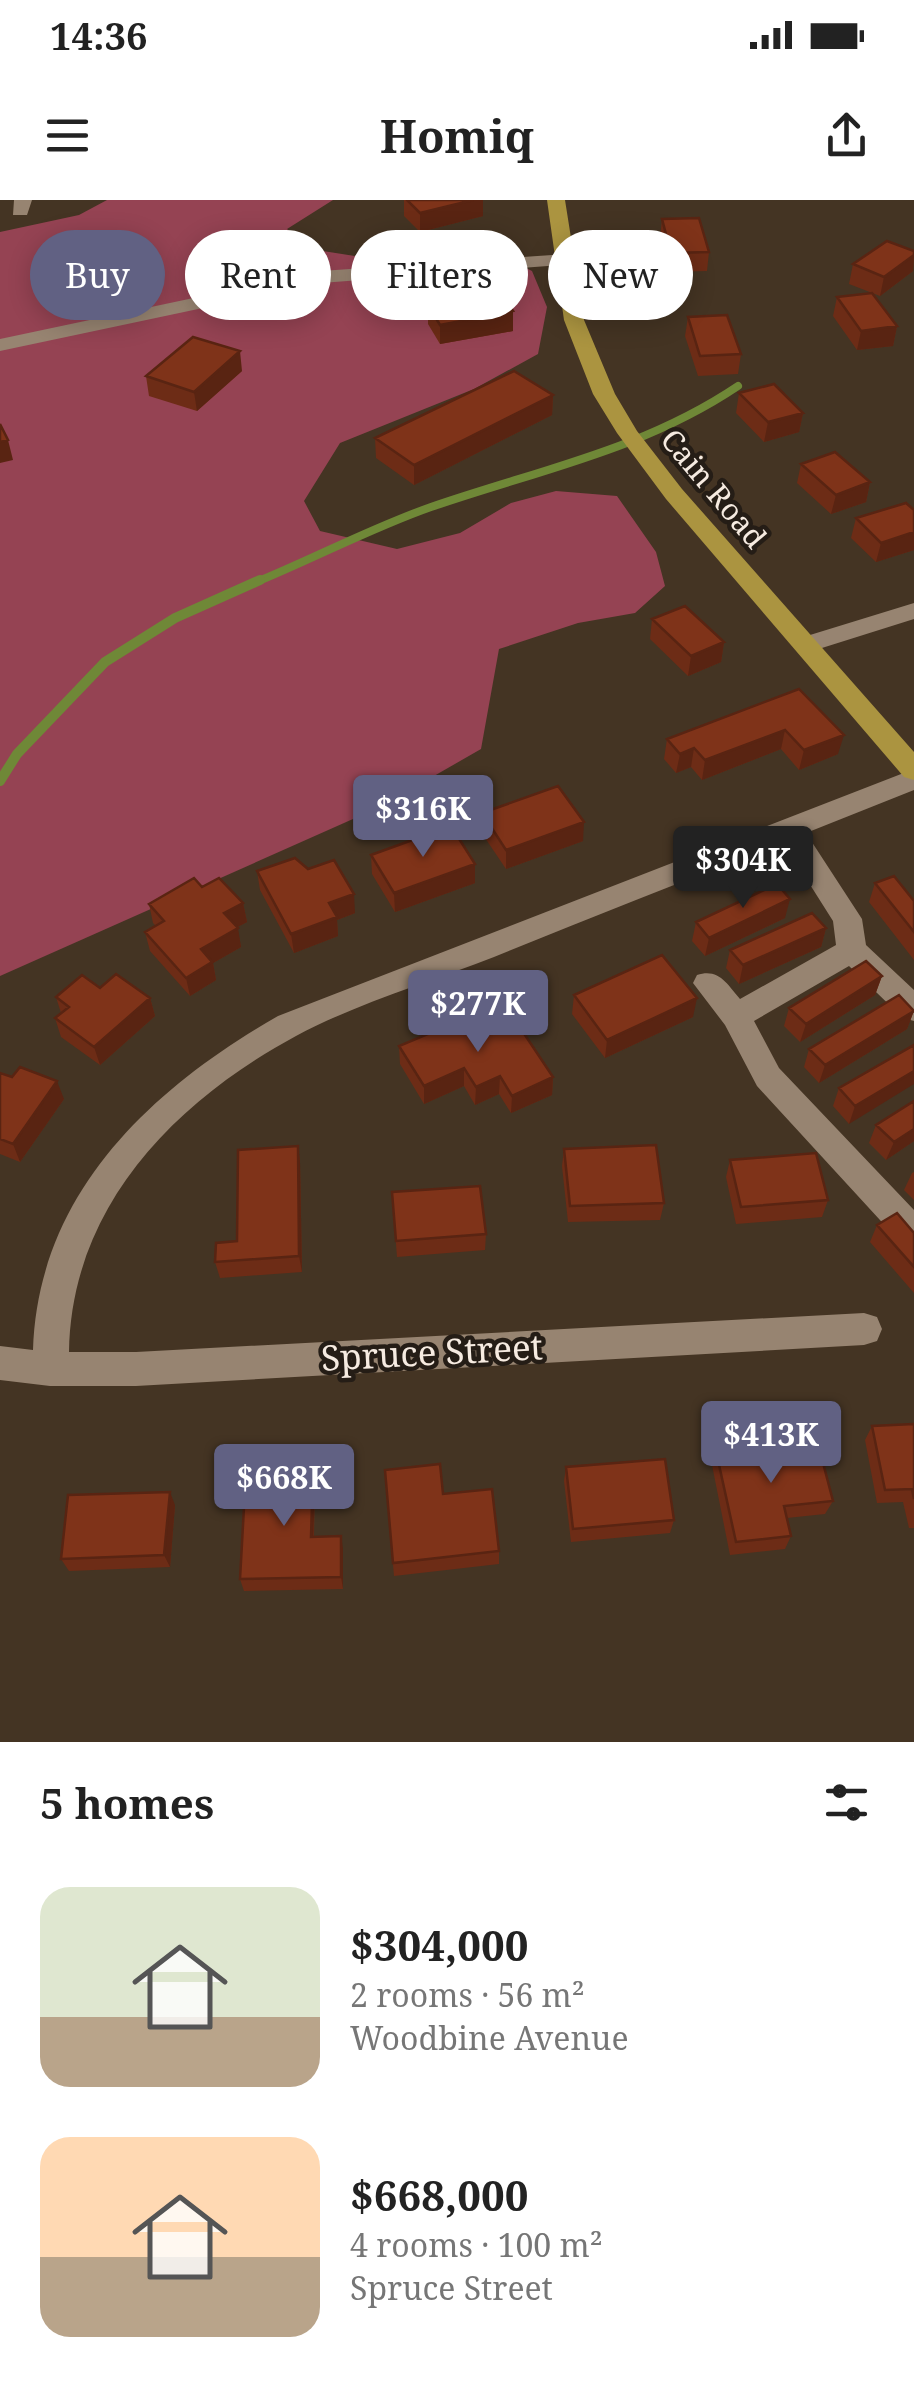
<!DOCTYPE html>
<html lang="en">
<head>
<meta charset="utf-8">
<style>
  :root { --surface:#fff; --page:#f6f6f6; --text:#222; --muted:#767676; --accent:#616183 }
  body { margin:0; font-family:"Noto Serif",serif; background:var(--page); color:var(--text); height:100vh; display:flex; flex-direction:column; font-size:38px; white-space:nowrap }
  * { box-sizing:border-box; margin:0 }
  p { font-size:32px; color:var(--muted) }
  .icon { flex:none; width:55px; height:55px; fill:none; stroke:currentColor; stroke-width:2; stroke-linecap:round; stroke-linejoin:round }
  .map { position:relative; height:1542px; overflow:hidden }
  .details { display:flex; flex-direction:column; background:var(--surface); flex:1 }
  .details>* { flex:none }
  .hud { position:absolute; left:30px; top:30px; width:855px; height:90px; display:flex; gap:20px }
  .price { position:absolute; translate:-50% -85px; padding:0 22px; border-radius:10px; background:var(--accent); color:#fff; font-size:32px; line-height:65px; filter:drop-shadow(0 2px 5px #0008) }
  .price::after { content:''; position:absolute; left:50%; top:60px; width:30px; height:22px; margin-left:-15px; background:inherit; clip-path:polygon(0 0,100% 0,50% 100%) }
  .price.active { background:#222; color:#fff }
  ul { padding:0; list-style:none }
  li { display:flex; align-items:center; gap:30px; height:250px; padding:0 40px }
  li span { display:grid; place-items:center; flex:none; width:280px; height:200px; border-radius:30px; color:#555 }
  li>.icon { margin-inline-start:auto }
  span .icon { width:120px; height:120px; fill:#fffc; stroke-width:1 }
  li b { font-size:42px }
  h2 { display:flex; justify-content:space-between; align-items:center; height:120px; padding:0 40px; font-size:42px }
  .chip { padding:0 35px; border-radius:45px; background:var(--surface); box-shadow:0 5px 25px #0003; font-size:35px; line-height:90px }
  .chip.active { background:var(--accent); color:#fff }
  .status { display:flex; justify-content:space-between; align-items:center; height:70px; padding:0 50px; background:var(--surface); direction:ltr }
  .status svg { height:28px; fill:currentColor }
  header { display:flex; justify-content:space-between; align-items:center; height:130px; padding:0 40px; background:var(--surface); font-size:45px; font-weight:700 }
  .map>svg:first-child { display:block }
  .forest { fill:#954353 }
  .lines { fill:none; stroke-linecap:round; stroke-linejoin:round }
  .stream-far1 { stroke:#6f8837; stroke-width:8 }
  .stream { stroke:#6f8837; stroke-width:10 }
  .minor { fill:#978471; fill-rule:evenodd }
  .major { fill:#ab9440; fill-rule:evenodd }
  .wall { fill:#6d2c16 }
  .shaded-wall { fill:#592412 }
  .building { fill:#7f3319; stroke:#592412; stroke-width:2.5 }
  .labels { text-anchor:middle; stroke-width:9; stroke-linejoin:round; paint-order:stroke }
  .far-street-label { font-size:30px; fill:#f6ebe1; stroke:#251d16 }
  .street-label { font-size:35px; fill:#f6ebe1; stroke:#251d16 }
</style>
</head>
<body>
<div class="status"><b>14:36</b><svg viewBox="0 0 49 12"><path d="M0 12V9h3v3zM5 12V6h3v6zM10 12V3h3v9zM15 12V0h3v12zM26 1h20v11H26zM47 4h2v5h-2z"/></svg></div>
<header><svg class="icon" aria-label="menu" viewBox="0 0 24 24"><path d="M4 6h16M4 12h16M4 18h16"/></svg>Homiq<svg class="icon" aria-label="share" viewBox="0 0 24 24"><path d="M12 15V3M7 8l5-5 5 5M5 13v7h14v-7"/></svg></header>
<div class="map">
<svg width="914" height="1542" viewBox="0 0 914 1542">
  <rect width="100%" height="100%" fill="#443423"/>
  <path class="forest" d="M107,0H333L287,29L310,49L374,59L492,51L532,71L547,107L538,154L474,189L340,243L304,301L320,331L397,349L460,333L511,303L556,291L617,296L656,352L665,386L635,413L578,423L499,449L481,549L380,607L0,776V32L79,15Z"/>
  <g class="lines">
    <path class="stream-far1" d="M254,383C313,359 371,328 431,307C538,270 643,250 738,186"/>
    <path class="stream" d="M0,581L17,554L105,462L175,418L260,380"/>
    <path class="minor" d="M14,0H32L27,15H13Z
      M567,54L577,60L574,64L321,83L0,151V139L321,71Z
      M914,403V419L806,453L793,445L797,439Z
      M914,569V590L806,633L862,719L866,745L914,790V821L903,818L849,766L754,821L779,868L914,1010V1048L902,1044L757,886L725,825L693,783L697,775C719,768 727,784 740,799L836,745L833,721L783,642C687,680 590,718 494,757C432,781 353,805 296,836C174,902 71,1007 69,1152H136L864,1113L877,1117L882,1129L877,1141L864,1145L136,1186H50L0,1180V1146L33,1150C38,993 151,889 278,816Z"/>
    <path class="major" d="M547,0H565L584,120L615,194L637,231L682,289L914,552V580L904,577L666,299L617,233L593,194L564,120Z"/>
  </g>
  <path class="wall" d="M404,0H483V16L420,32L404,16Z
    M662,19L709,52L707,71L669,72L660,38Z
    M914,51L913,71L880,96L849,84L853,64Z
    M837,97L897,126L893,146L857,150L833,116Z
    M428,105L513,111V131L440,144L428,124Z
    M688,117L741,154L738,174L698,176L685,136Z
    M242,171L197,211L149,196L146,176Z
    M739,193L803,213L799,232L764,242L736,213Z
    M553,195L552,215L414,285L376,258L375,238Z
    M801,264L870,282L866,302L831,314L797,283Z
    M914,310V350L876,362L851,338L856,318Z
    M652,419L724,442L721,462L688,476L650,439Z
    M799,489L838,554L799,570L781,549L702,580L691,567L676,573L664,559L667,539Z
    M482,613L583,641L506,669L481,632Z
    M371,655L475,664V683L395,712L372,674Z
    M257,671L355,713L337,720L338,736L294,753L260,690Z
    M875,683L914,701V760L869,702Z
    M243,703L247,722L237,727L241,747L213,763L216,780L190,796L150,751L145,732L156,726L153,723L149,704Z
    M785,718L705,756L692,741L696,722Z
    M826,728L821,747L739,784L726,768L730,750Z
    M882,776L875,795L800,842L784,826L789,808Z
    M100,788L150,798L155,816L100,865L61,837L55,818L61,813L56,797Z
    M574,795L693,817L605,858L572,814Z
    M914,810L907,829L819,883L804,867L809,849Z
    M490,831L553,877L552,895L511,913L499,894L475,905L464,886L424,904L400,864L399,846Z
    M914,845L849,924L833,906L839,888Z
    M0,873L64,899L20,962L0,954Z
    M914,901V941L886,960L869,943L876,925Z
    M298,946L300,963L302,1072L220,1078L215,1062L237,1041Z
    M564,949L664,1003L660,1020L568,1022L562,966Z
    M730,960L828,1000L822,1017L736,1024L726,977Z
    M914,972V1000L904,990L912,973Z
    M392,992L486,1034L485,1050L397,1057Z
    M877,1025L914,1033V1093L870,1042Z
    M914,1224V1328H909L903,1302L877,1303L865,1240L872,1226Z
    M716,1251L833,1301L825,1314L787,1318L791,1336L785,1349L730,1355L712,1265Z
    M566,1267L674,1320L670,1333L571,1342L564,1281Z
    M313,1269L315,1283L314,1337L343,1349V1389L244,1391L240,1379Z
    M385,1270L443,1294L499,1351V1364L394,1376Z
    M175,1305L170,1367L69,1371L61,1359Z"/>
  <path class="shaded-wall" d="M473,0H483V16L420,32V13Z
    M914,55L913,71L880,96L884,77Z
    M513,111V131L440,144V125Z
    M897,126L893,146L857,150L861,131Z
    M240,151L242,171L197,211L194,192Z
    M553,195L552,215L414,285V265Z
    M803,213L799,232L764,242L768,222Z
    M8,240L13,260L0,263V242Z
    M870,282L866,302L831,314L836,295Z
    M914,332V350L876,362L881,343Z
    M724,442L721,462L688,476L691,456Z
    M785,530L781,549L702,580L705,560Z
    M844,535L838,554L799,570L804,550Z
    M694,548L691,567L676,573L680,554Z
    M584,622L583,641L506,669V650Z
    M475,664V683L395,712L394,693Z
    M354,694L355,713L337,720L338,736L294,753L291,734L329,703Z
    M790,699L785,718L705,756L709,738Z
    M243,703L247,722L228,732L224,713Z
    M238,728L241,747L213,763L216,780L190,796L186,778L201,749Z
    M826,728L821,747L739,784L743,765Z
    M882,776L875,795L800,842L806,824Z
    M150,798L155,816L100,865L94,847Z
    M697,798L693,817L605,858L607,840Z
    M914,811L907,829L819,883L825,865Z
    M464,868V886L424,904V886Z
    M914,871V884L849,924L855,906Z
    M500,876L499,894L475,905L476,887Z
    M553,877L552,895L511,913L512,896Z
    M57,881L64,899L20,962L13,944Z
    M914,929V941L886,960L894,942Z
    M298,946L300,963L302,1072L299,1056Z
    M313,1269L315,1283L313,1350L311,1337Z
    M170,1292L175,1305L170,1367L164,1355Z
    M341,1336L343,1349V1389L341,1377Z"/>
  <path class="building" d="M407,0H473L420,13Z
    M699,18L709,52L671,53L662,19Z
    M887,41L914,51V55L884,77L853,64Z
    M499,92L513,111L440,125L428,105Z
    M872,93L897,126L861,131L837,97Z
    M727,115L741,154L700,156L688,117Z
    M193,137L240,151L194,192L146,176Z
    M514,171L553,195L414,265L375,238Z
    M774,184L803,213L768,222L739,193Z
    M0,224L8,240L0,242Z
    M835,252L870,282L836,295L801,264Z
    M906,303L914,310V332L881,343L856,318Z
    M685,406L724,442L691,456L652,419Z
    M799,489L844,535L804,550L785,530L705,560L694,548L680,554L667,539Z
    M558,586L584,622L506,650L482,613Z
    M451,626L475,664L394,693L371,655Z
    M295,658L308,669L334,660L354,694L329,703L337,717L291,734L257,671Z
    M894,676L914,701V732L875,683Z
    M194,678L202,687L219,678L243,703L224,713L238,728L201,749L212,762L186,778L145,732L164,721L149,704Z
    M777,684L790,699L709,738L696,722Z
    M812,713L826,728L743,765L730,750Z
    M662,755L697,798L607,840L574,795Z
    M866,761L882,776L806,824L789,808Z
    M116,774L150,798L94,847L55,818L69,807L56,797L82,775L100,788Z
    M899,795L914,811L825,865L809,849Z
    M478,813L490,831L515,820L553,877L512,896L500,876L476,887L464,868L424,886L399,846Z
    M914,845V871L855,906L839,888Z
    M20,867L57,881L13,944L0,939V873L12,877Z
    M914,901V929L894,942L876,925Z
    M656,945L664,1003L570,1006L564,949Z
    M298,946L299,1056L215,1062L216,1043L237,1041L238,950Z
    M816,953L828,1000L741,1007L730,960Z
    M480,986L486,1034L396,1041L392,992Z
    M897,1013L914,1033V1067L877,1025Z
    M914,1224V1299L912,1289L885,1290L872,1226Z
    M817,1240L833,1301L784,1306L791,1336L736,1342L716,1251Z
    M665,1259L674,1320L573,1329L566,1267Z
    M440,1264L443,1294L492,1289L499,1351L393,1363L385,1270Z
    M313,1269L311,1337L341,1336V1377L240,1379L246,1271Z
    M170,1292L164,1355L61,1359L68,1295Z"/>
  <g class="labels">
    <g class="far-street-label">
      <text transform="translate(713 289) rotate(50)" y="10">Cain Road</text>
    </g>
    <g class="street-label">
      <text transform="translate(432 1153) rotate(-3)" y="12">Spruce Street</text>
    </g>
  </g>
</svg>
<b class="price" style="left:423px;top:660px">$316K</b>
<b class="price active" style="left:743px;top:711px">$304K</b>
<b class="price" style="left:478px;top:855px">$277K</b>
<b class="price" style="left:771px;top:1286px">$413K</b>
<b class="price" style="left:284px;top:1329px">$668K</b>
<div class="hud">
<a class="chip active">Buy</a>
<a class="chip">Rent</a>
<a class="chip">Filters</a>
<a class="chip">New</a>
</div>
</div>
<section class="details">
<h2>5 homes<svg class="icon" aria-label="filters" viewBox="0 0 24 24"><path d="M4 7h16M4 17h16"/><circle cx="9" cy="7" r="2"/><circle cx="15" cy="17" r="2"/></svg></h2>
<ul>
<li><span style="background:linear-gradient(#dfe7d0 65%,#b9a48a 0)"><svg class="icon" aria-label="home" viewBox="0 0 24 24"><path d="M3 11l9-7 9 7M6 9v11h12V9"/></svg></span><div><b>$304,000</b><p>2 rooms · 56 m²</p><p>Woodbine Avenue</p></div></li>
<li><span style="background:linear-gradient(#ffd9b3 60%,#b9a48a 0)"><svg class="icon" aria-label="home" viewBox="0 0 24 24"><path d="M3 11l9-7 9 7M6 9v11h12V9"/></svg></span><div><b>$668,000</b><p>4 rooms · 100 m²</p><p>Spruce Street</p></div></li>
</ul>
</section>
</body>
</html>
